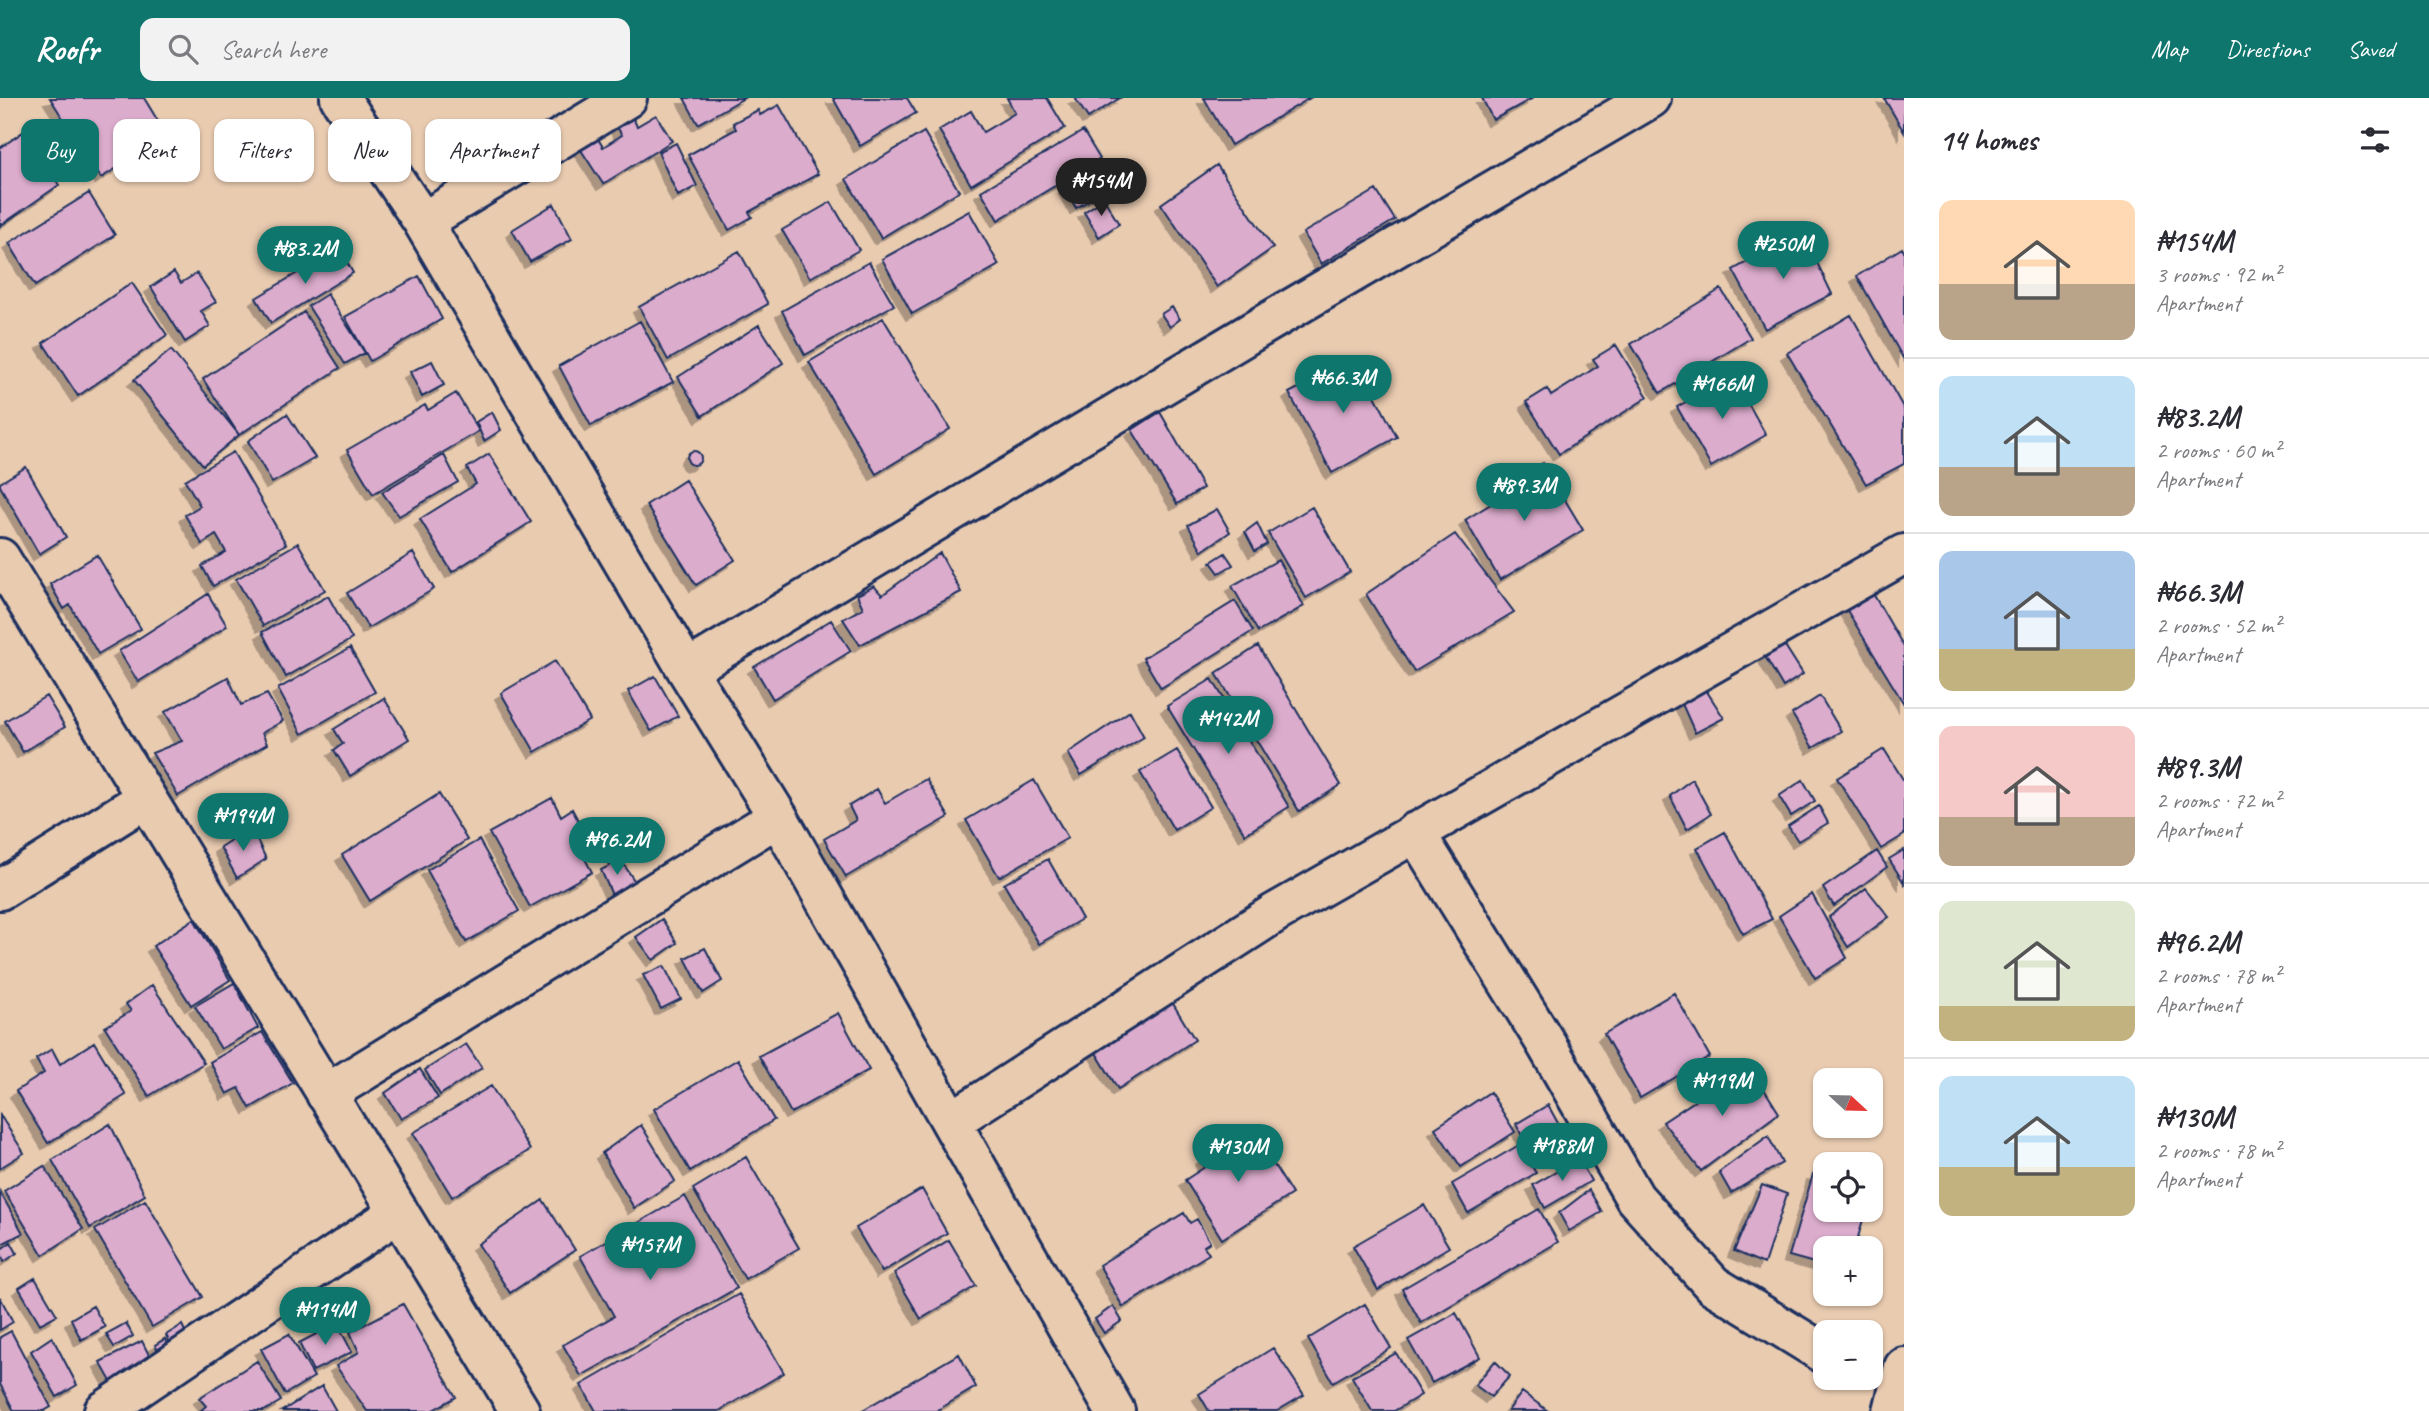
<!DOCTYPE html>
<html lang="en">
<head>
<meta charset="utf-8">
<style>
  :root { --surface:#fff; --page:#f2f2f3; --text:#2b2b33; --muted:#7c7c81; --line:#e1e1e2; --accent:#0f766e }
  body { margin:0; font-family:Caveat,sans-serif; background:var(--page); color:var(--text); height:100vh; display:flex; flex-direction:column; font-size:26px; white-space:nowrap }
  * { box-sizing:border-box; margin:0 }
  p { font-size:23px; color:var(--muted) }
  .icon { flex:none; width:38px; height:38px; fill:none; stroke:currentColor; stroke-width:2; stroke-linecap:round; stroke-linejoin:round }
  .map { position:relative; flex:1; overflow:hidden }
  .drawer { display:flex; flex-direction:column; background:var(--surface); width:525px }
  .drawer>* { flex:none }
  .banner { position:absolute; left:21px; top:21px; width:665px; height:63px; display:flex; gap:14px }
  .needle { width:46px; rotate:112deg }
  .controls { position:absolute; left:1813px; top:970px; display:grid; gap:14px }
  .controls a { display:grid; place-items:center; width:70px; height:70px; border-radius:14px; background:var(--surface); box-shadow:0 2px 5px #0004; font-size:35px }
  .price { position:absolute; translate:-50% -60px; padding:0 16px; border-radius:24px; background:var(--accent); color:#fff; font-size:23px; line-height:46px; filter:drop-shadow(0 2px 4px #0008) }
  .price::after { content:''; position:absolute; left:50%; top:42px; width:21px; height:16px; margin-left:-10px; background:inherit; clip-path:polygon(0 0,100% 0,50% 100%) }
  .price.active { background:#222; color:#fff }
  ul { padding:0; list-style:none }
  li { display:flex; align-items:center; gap:21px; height:175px; padding:0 35px }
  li+li { border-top:2px solid var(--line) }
  li span { display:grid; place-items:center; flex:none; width:196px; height:140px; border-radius:14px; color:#555 }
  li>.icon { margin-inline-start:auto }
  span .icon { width:84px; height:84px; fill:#fffc; stroke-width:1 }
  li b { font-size:30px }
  h2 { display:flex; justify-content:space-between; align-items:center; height:84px; padding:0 35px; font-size:30px }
  .tag { padding:0 24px; border-radius:14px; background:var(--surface); box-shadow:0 2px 5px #0004; font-size:24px; line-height:63px }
  .tag.active { background:var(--accent); color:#fff }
  header { display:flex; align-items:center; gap:42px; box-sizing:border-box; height:98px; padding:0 35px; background:var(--accent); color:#fff }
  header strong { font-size:33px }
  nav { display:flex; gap:38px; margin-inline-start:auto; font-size:24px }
  .search { width:490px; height:63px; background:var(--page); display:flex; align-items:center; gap:18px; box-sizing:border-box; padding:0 24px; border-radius:14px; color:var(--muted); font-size:26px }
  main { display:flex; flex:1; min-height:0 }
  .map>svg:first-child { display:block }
  .building { fill:#dcaccd; stroke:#1b2f5e; stroke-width:2; filter:url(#shadow) }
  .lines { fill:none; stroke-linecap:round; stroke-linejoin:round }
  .minor-casing { stroke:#1b2f5e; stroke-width:44 }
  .minor { stroke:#e9cbb0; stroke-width:38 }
</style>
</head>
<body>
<header>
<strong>Roofr</strong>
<div class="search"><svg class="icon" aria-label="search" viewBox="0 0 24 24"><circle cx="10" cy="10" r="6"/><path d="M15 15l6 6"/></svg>Search here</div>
<nav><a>Map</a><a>Directions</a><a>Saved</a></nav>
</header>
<main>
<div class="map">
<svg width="1904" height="1313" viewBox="0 0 1904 1313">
  <defs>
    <filter id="shadow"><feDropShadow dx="-6" dy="6" stdDeviation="0" flood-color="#0004"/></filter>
  </defs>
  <rect width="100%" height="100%" fill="#e9cbb0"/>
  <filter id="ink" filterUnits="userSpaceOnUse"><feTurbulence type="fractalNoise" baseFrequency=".0143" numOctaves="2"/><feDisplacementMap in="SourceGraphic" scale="14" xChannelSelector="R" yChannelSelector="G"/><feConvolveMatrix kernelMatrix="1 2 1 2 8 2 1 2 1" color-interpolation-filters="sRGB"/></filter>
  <g filter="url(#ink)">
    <path class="building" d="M50,0H144L167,38L101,80Z
      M684,0H744L698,26Z
      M833,0H907L916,15L860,48Z
      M1007,0H1047L1065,30L971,87L939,32L971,13L983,34L1015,15Z
      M1075,0H1120L1088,20Z
      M1204,0H1310L1231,47Z
      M1482,0H1533L1493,22Z
      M1884,0H1904V34Z
      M779,7L818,76L749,114L752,119L729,132L688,57L736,31L733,25L758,12L760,17Z
      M656,17L672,43L603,86L581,52L598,41L603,49L622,37L617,29L632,19L637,28Z
      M1083,33L1100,61L998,122L981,93Z
      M23,34L59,87L0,128V50Z
      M924,34L959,93L881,140L846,81Z
      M676,45L697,88L678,98L658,54Z
      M1217,67L1273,150L1217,189L1161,106Z
      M1091,72L1103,94L1076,110L1064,89Z
      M1376,92L1395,122L1321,166L1303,135Z
      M89,95L115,137L35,188L9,145Z
      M1104,101L1119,126L1099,139L1084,114Z
      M831,104L859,152L810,180L782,132Z
      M554,106L572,141L530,164L512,132Z
      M969,113L999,167L912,216L882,161Z
      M1802,133L1832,196L1765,231L1733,172Z
      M339,150L353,175L271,225L256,200Z
      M1902,150L1904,153V262L1857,178Z
      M739,153L768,206L668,262L639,209Z
      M869,164L894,207L805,257L782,213Z
      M174,174L181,185L197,175L216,204L201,213L210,228L185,244L151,189Z
      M419,178L442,221L370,263L345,219Z
      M132,185L167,237L78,298L43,245Z
      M1721,191L1751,240L1660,295L1631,246Z
      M327,196L365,255L345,266L308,208Z
      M1172,209L1180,221L1170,229L1161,216Z
      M304,214L340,270L239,337L203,281Z
      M1851,217L1904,311V366L1866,386L1787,255Z
      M883,220L950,331L876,376L809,264Z
      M640,223L673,284L591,328L559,268Z
      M759,227L783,265L702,318L678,279Z
      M1616,247L1648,299L1559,356L1526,304L1547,291L1551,298L1598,268L1593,261Z
      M171,252L239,337L203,367L134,282Z
      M1355,260L1397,339L1332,375L1289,295Z
      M432,263L444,287L422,299L410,274Z
      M1732,277L1766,337L1711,369L1677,309Z
      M456,295L479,333L373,396L347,352L425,307L428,312Z
      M492,314L501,332L484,343L476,324Z
      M1160,314L1203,390L1177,406L1132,332Z
      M287,316L315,360L272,385L248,343Z
      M687 360a7 7 0 1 1 14 0a7 7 0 1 1-14 0Z
      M233,354L286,446L213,488L202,468L226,454L216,437L202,446L185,417L200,408L185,382Z
      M489,356L531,424L452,474L420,421L476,386L467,370Z
      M444,357L458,384L399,418L382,394Z
      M1543,365L1583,432L1500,482L1465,422L1518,389L1514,382Z
      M26,369L66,439L39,456L0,388V385Z
      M685,382L735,462L696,487L646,407Z
      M1312,409L1350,474L1306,500L1268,435Z
      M1217,411L1230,434L1202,453L1188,427Z
      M1257,425L1267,446L1255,453L1245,434Z
      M1455,436L1514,514L1414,574L1366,496Z
      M298,445L325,492L263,528L236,481Z
      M413,455L434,491L368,530L347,495Z
      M940,455L961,494L860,547L843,521L863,510L857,497L874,488L882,497Z
      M1225,455L1233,467L1219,475L1211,464Z
      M97,457L141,531L98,556L70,507L64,511L50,486Z
      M1278,462L1304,508L1258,534L1232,488Z
      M1868,487L1904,549V606L1840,501Z
      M208,496L227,528L138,584L119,553Z
      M328,498L352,541L286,579L262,534Z
      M1235,503L1253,533L1161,590L1143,560Z
      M831,522L851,553L773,601L754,569Z
      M1782,543L1803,576L1783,589L1763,555Z
      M1258,548L1341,687L1299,713L1216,575Z
      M350,550L375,594L302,636L278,591Z
      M555,563L590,622L535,654L501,595Z
      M655,578L678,618L651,633L628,593Z
      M228,579L241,607L267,596L283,623L262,635L267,646L178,698L152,655L182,643L165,614Z
      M1212,581L1289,709L1245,736L1167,608Z
      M1706,592L1724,620L1695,635L1682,606Z
      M46,598L65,629L23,654L5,623Z
      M1820,598L1841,633L1813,650L1792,616Z
      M384,600L409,641L350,678L334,652L343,646L334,631Z
      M1130,613L1144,639L1081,677L1068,655Z
      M1884,651L1904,683V737L1881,751L1837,680Z
      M1177,652L1211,709L1174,732L1140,674Z
      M926,681L949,719L846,779L824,741L856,722L849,708L877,691L885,705Z
      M1692,681L1711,716L1687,731L1670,698Z
      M1034,682L1068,740L999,779L966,722Z
      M1803,682L1815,703L1791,718L1779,698Z
      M439,696L467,742L370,803L342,757Z
      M552,700L561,718L572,711L590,745L580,751L592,774L530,809L489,735Z
      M1819,708L1828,725L1798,743L1788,728Z
      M251,729L266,761L237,780L220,749Z
      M1725,734L1772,821L1743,836L1697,750Z
      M479,742L519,813L466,844L427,772Z
      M1904,752V785L1889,761Z
      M1877,753L1887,769L1834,808L1823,790Z
      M1048,761L1082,821L1039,846L1004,786Z
      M621,762L635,784L612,797L601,772Z
      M1866,790L1889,819L1848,849L1829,819Z
      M1812,796L1847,860L1815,880L1779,818Z
      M194,821L230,882L191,907L153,848Z
      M662,821L677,845L653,862L636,839Z
      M705,850L722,883L703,895L685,860Z
      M664,868L681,901L661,911L643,877Z
      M234,885L258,930L221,951L195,908Z
      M152,887L204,965L149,998L105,929L131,913L126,906Z
      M1674,895L1710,959L1640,1000L1604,936Z
      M1172,904L1195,942L1118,991L1095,953Z
      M838,915L869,972L791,1015L759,958Z
      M262,934L293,985L250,1010L239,990L227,996L210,964Z
      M94,944L126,997L48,1045L16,993L44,975L36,961L52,951L60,966Z
      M466,946L482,970L440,997L425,972Z
      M738,961L774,1022L690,1073L654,1011Z
      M1749,967L1779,1015L1701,1073L1663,1024Z
      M420,971L438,1000L401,1021L385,995Z
      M491,988L530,1052L452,1099L413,1035Z
      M1490,994L1515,1034L1461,1069L1435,1030Z
      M1548,1007L1571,1049L1536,1066L1516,1026Z
      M0,1017L24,1055L0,1070Z
      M110,1026L145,1097L90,1130L52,1062Z
      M641,1027L675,1083L634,1110L602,1055Z
      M1251,1030L1292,1096L1222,1141L1185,1082L1205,1069L1201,1061Z
      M1768,1038L1782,1065L1731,1095L1719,1074Z
      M1519,1047L1536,1075L1468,1115L1452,1086Z
      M746,1059L799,1150L745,1181L693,1091Z
      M1579,1061L1591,1083L1545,1110L1533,1087Z
      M44,1068L83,1131L43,1157L4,1093Z
      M1813,1076L1825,1080V1111H1866L1855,1150H1825V1168L1789,1158Z
      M1762,1087L1787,1096L1764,1166L1734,1153Z
      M922,1091L947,1135L882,1174L856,1130Z
      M1589,1092L1602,1114L1569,1133L1559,1115Z
      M0,1094L23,1135L0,1147Z
      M685,1098L737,1190L581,1278L563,1247L614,1218L580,1158Z
      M145,1102L203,1199L152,1229L95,1132Z
      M543,1102L575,1152L510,1195L478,1146Z
      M1424,1107L1449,1149L1378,1192L1353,1148Z
      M1539,1111L1558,1144L1421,1225L1402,1191Z
      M1184,1115L1190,1125L1197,1121L1210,1144L1204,1148L1209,1156L1123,1209L1099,1167Z
      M949,1142L976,1188L921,1221L894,1175Z
      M11,1144L17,1155L4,1164L0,1152Z
      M35,1180L57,1217L40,1226L19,1190Z
      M739,1196L784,1275L719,1313H596L581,1287Z
      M0,1199L13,1224L0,1232Z
      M403,1206L456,1299L431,1313H367L336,1268L359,1254L350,1234Z
      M1365,1206L1391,1250L1333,1284L1308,1241Z
      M93,1208L105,1229L81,1242L71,1221Z
      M1113,1208L1122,1223L1104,1235L1095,1221Z
      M1456,1215L1480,1259L1432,1285L1408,1242Z
      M126,1225L133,1238L114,1249L106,1236Z
      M337,1225L352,1254L313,1273L299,1245Z
      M182,1227L190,1244L175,1254L166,1237Z
      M11,1233L51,1309L44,1313H14L0,1286V1239Z
      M289,1236L314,1279L285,1296L261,1251Z
      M52,1239L77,1287L57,1299L31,1253Z
      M165,1241L170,1252L160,1257L155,1247Z
      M142,1243L153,1265L113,1287L100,1264Z
      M1273,1250L1304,1297L1277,1313H1209L1199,1296Z
      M1396,1255L1421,1297L1394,1313H1372L1352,1279Z
      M959,1256L976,1289L936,1313H861Z
      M257,1263L281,1303L264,1313H200L206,1308L199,1300Z
      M1495,1263L1510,1278L1491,1299L1475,1287Z
      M322,1288L336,1313H282Z
      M1522,1294L1548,1313H1508Z"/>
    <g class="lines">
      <g class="minor-casing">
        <path id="minor" d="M340,0L423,124L687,572L778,719L1115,1313
          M423,124L627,0
          M0,460L520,1313
          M687,572L1272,222L1651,0
          M1415,734L1545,944L1635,1100L1713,1187L1825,1256
          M0,792L145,701
          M326,996L778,719
          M952,1023L1275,815L1904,456
          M104,1313L399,1114
          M1893,1313L1904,1269"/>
      </g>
      <use href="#minor" class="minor"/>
    </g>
  </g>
</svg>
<div class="controls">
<a><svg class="needle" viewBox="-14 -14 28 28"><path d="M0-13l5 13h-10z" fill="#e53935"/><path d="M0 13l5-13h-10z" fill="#7c7c81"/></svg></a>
<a><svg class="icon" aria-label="locate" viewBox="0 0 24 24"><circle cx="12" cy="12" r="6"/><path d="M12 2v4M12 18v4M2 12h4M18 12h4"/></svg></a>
<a>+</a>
<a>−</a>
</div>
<b class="price active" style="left:1101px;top:120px">₦154M</b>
<b class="price" style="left:1783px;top:183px">₦250M</b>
<b class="price" style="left:305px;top:188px">₦83.2M</b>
<b class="price" style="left:1343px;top:317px">₦66.3M</b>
<b class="price" style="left:1722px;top:323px">₦166M</b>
<b class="price" style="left:1524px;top:425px">₦89.3M</b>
<b class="price" style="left:1228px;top:658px">₦142M</b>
<b class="price" style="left:243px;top:755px">₦194M</b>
<b class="price" style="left:617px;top:779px">₦96.2M</b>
<b class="price" style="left:1722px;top:1020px">₦119M</b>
<b class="price" style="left:1562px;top:1085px">₦188M</b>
<b class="price" style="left:1238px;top:1086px">₦130M</b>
<b class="price" style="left:650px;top:1184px">₦157M</b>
<b class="price" style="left:325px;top:1249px">₦114M</b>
<div class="banner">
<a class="tag active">Buy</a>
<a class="tag">Rent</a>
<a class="tag">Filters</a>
<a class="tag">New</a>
<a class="tag">Apartment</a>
</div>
</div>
<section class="drawer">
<h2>14 homes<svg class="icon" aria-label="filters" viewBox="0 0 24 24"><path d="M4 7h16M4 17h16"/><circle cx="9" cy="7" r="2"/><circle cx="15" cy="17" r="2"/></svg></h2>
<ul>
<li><span style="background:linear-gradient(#ffd9b3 60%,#b9a48a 0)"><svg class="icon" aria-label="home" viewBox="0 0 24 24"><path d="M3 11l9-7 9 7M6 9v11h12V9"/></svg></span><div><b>₦154M</b><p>3 rooms · 92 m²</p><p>Apartment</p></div></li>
<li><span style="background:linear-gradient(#bfe0f5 65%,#b9a48a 0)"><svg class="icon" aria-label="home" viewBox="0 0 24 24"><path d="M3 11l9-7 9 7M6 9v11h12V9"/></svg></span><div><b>₦83.2M</b><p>2 rooms · 60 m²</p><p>Apartment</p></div></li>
<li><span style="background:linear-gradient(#a9c7e8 70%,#c2b280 0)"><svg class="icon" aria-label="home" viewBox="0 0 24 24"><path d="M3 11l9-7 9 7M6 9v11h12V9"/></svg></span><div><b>₦66.3M</b><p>2 rooms · 52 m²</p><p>Apartment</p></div></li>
<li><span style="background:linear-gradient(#f6c9c9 65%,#b9a48a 0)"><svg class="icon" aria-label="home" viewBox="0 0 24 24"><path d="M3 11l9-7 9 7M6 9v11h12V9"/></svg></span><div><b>₦89.3M</b><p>2 rooms · 72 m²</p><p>Apartment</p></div></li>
<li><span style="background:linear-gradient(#dfe7d0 75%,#c2b280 0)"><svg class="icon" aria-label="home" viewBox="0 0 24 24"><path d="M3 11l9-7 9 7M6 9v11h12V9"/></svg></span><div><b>₦96.2M</b><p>2 rooms · 78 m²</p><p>Apartment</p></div></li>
<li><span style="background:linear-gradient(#bfe0f5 65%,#c2b280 0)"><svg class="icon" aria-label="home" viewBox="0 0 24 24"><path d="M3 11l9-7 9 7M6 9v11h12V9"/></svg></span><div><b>₦130M</b><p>2 rooms · 78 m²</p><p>Apartment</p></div></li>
</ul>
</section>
</main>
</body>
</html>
